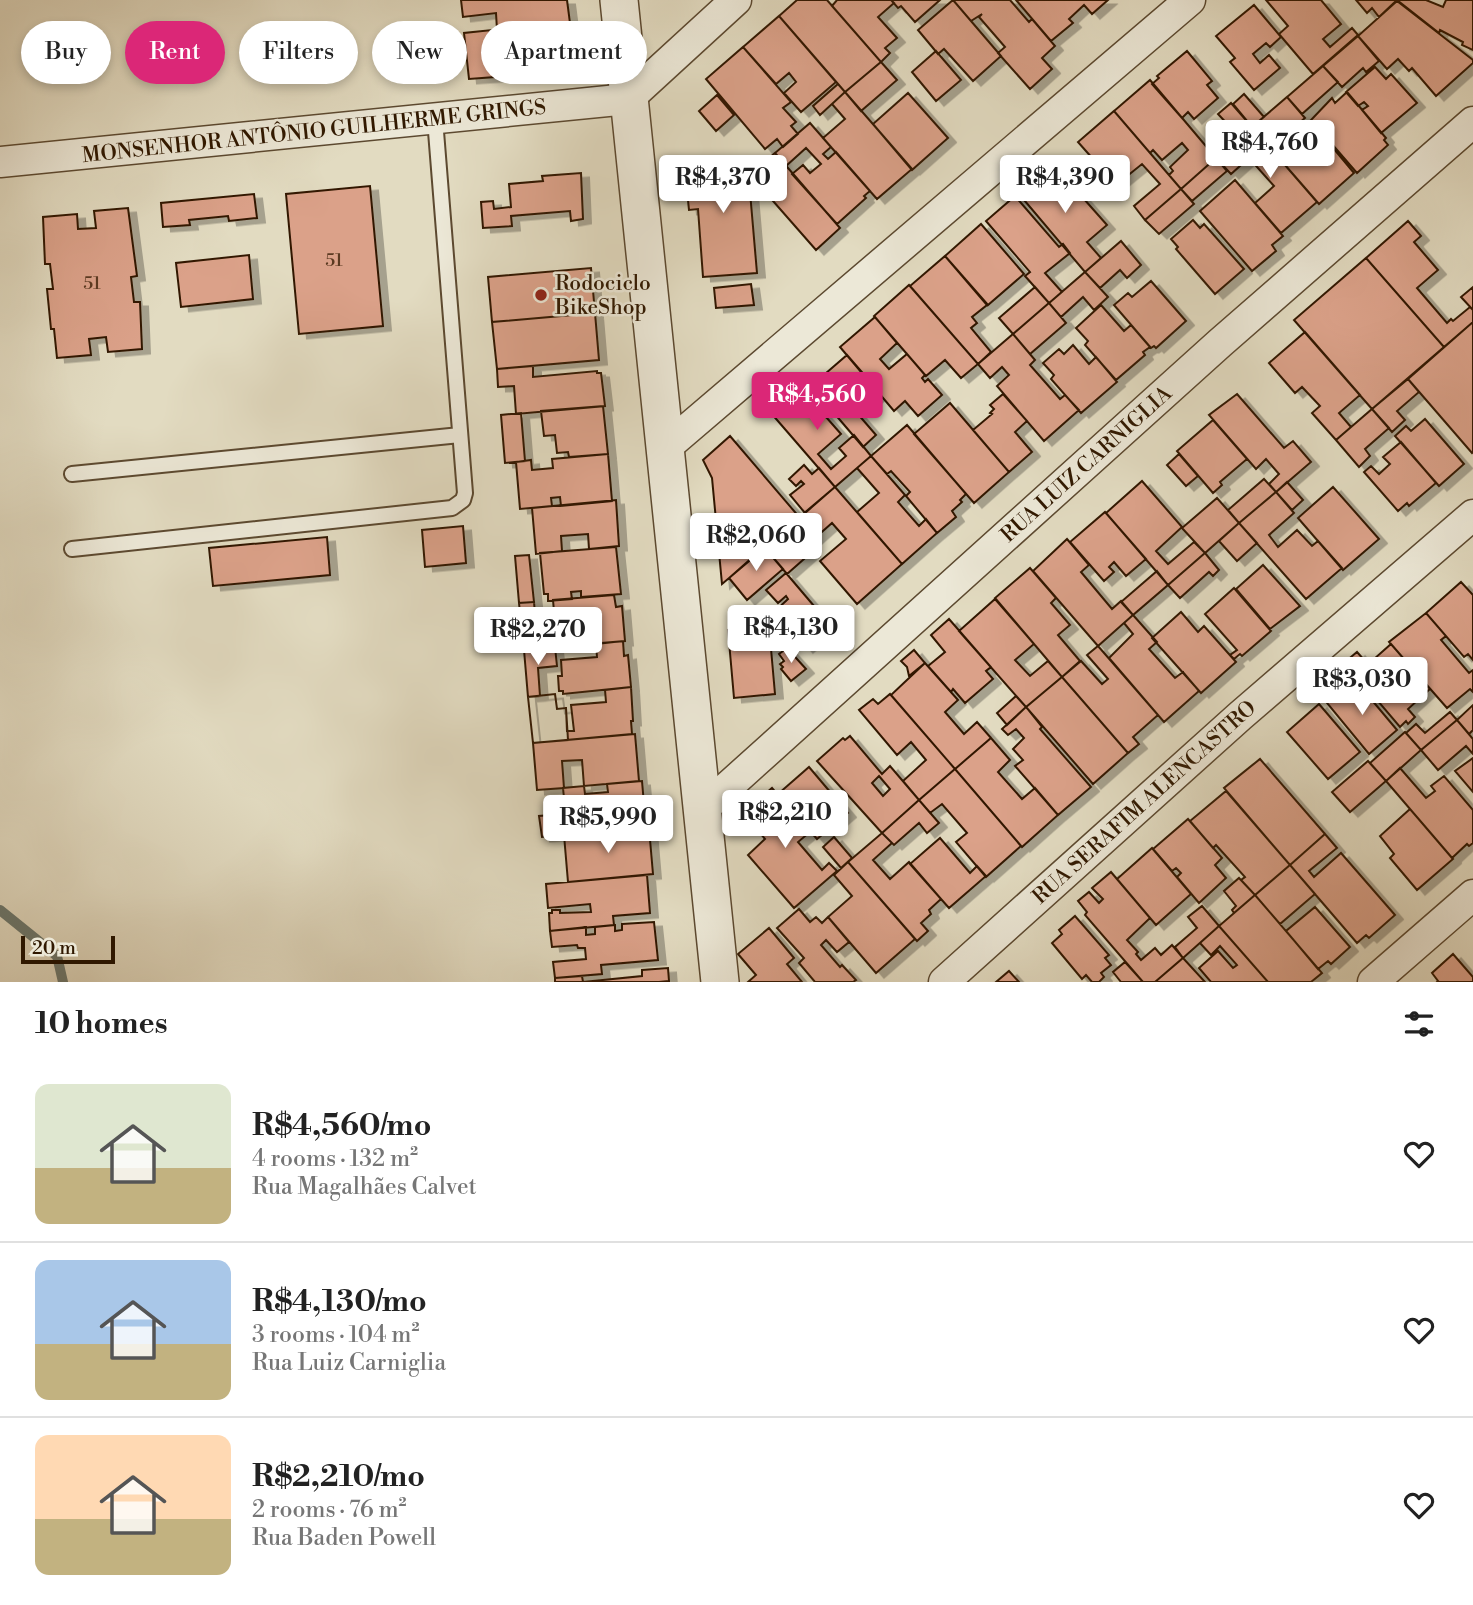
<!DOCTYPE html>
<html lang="en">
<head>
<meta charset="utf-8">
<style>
  :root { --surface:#fff; --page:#f6f6f6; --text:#222; --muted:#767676; --line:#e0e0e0; --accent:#db2777 }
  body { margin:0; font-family:"Libre Bodoni",serif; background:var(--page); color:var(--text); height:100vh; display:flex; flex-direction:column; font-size:26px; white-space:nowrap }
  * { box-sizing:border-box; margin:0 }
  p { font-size:23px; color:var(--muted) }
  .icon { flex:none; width:38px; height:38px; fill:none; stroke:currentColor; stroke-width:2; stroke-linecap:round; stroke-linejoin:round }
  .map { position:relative; height:982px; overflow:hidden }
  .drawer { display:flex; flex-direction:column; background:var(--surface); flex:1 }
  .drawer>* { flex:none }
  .hud { position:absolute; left:21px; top:21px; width:700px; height:63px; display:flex; gap:14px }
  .scale { position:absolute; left:21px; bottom:18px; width:94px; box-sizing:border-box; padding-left:7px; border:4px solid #301800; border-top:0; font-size:19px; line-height:24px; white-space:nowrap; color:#301800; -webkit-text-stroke:5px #ece8d7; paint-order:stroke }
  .price { position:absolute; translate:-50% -60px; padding:0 16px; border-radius:7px; background:#fff; color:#222; font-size:23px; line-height:46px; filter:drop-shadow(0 2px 4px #0008) }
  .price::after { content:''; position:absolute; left:50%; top:42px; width:21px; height:16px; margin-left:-10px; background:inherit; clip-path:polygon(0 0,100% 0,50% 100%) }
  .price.current { background:var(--accent); color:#fff }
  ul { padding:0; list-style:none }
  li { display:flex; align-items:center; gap:21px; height:175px; padding:0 35px }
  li+li { border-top:2px solid var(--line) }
  li span { display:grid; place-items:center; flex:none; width:196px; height:140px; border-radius:14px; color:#555 }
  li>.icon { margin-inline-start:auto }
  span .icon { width:84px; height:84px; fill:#fffc; stroke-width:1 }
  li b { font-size:30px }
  h2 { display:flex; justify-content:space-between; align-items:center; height:84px; padding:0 35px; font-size:30px }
  .pill { padding:0 24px; border-radius:32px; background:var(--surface); box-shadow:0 4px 10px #0003; font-size:24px; line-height:63px }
  .pill.current { background:var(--accent); color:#fff }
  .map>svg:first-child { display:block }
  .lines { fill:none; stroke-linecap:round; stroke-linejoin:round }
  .stream { stroke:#6d796f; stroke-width:10 }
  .building { fill:#dba189; stroke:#301800; stroke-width:2; fill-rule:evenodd; filter:url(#shadow) }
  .service-casing { stroke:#5c4930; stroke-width:18 }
  .minor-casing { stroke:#5c4930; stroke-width:33 }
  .tertiary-casing { stroke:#5c4930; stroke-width:40 }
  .service { stroke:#ece8d7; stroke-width:14 }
  .minor { stroke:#ece8d7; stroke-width:30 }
  .tertiary { stroke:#ece8d7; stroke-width:37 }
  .poi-dot { fill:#8f2418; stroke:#ece8d7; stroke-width:2.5 }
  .labels { text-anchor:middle; stroke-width:5; stroke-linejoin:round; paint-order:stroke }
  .number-label { font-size:18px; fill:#5b3a22 }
  .street-label { font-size:21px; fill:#301800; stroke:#ece8d7 }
  .poi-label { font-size:21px; fill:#301800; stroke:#ece8d7; text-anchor:start }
</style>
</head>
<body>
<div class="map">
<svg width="1473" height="982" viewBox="0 0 1473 982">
  <defs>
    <filter id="shadow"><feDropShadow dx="8" dy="4.5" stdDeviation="0" flood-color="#0004"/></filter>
  </defs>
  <rect width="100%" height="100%" fill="#e2dbc1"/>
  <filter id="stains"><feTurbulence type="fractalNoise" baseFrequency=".00286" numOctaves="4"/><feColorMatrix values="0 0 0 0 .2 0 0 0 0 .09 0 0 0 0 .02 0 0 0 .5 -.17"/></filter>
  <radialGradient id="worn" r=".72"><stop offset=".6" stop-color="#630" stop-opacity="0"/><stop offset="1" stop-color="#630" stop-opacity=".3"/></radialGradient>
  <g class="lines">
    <path class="stream" d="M0,910L57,956L63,982"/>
  </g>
  <path class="building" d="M461,0H567L570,23L497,30L496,13L463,17Z
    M797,0H827L881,62L845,92L779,16Z
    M837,0H891L894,3L878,17L897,38L885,48L890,53L881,62L832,6Z
    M891,0H940L915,22L901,6L898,8Z
    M953,0H1010L1029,22L1032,19L1055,46L1042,58L1052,69L1030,89L998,53L1005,47L979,17L982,14L971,21Z
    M953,0L1001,56L973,81L944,49L938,54L918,30Z
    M1016,0H1108L1092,14L1084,5L1069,19L1073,23L1051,41Z
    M1266,0H1321L1341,24L1323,39L1330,47L1352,28L1358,35L1313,74L1279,34L1288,26Z
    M1356,0H1397L1379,17L1372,8L1367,13Z
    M1397,0H1426L1443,7L1446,0H1473V50L1462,45L1463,42L1440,30L1439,33Z
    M1397,1L1473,60V63L1436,96L1412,68L1409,71L1398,59L1387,69L1358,36Z
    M1254,5L1281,37L1270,47L1266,43L1253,54L1260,63L1269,55L1280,68L1254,90L1230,62L1235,58L1216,36Z
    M779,16L836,82L801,112L784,93L796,82L789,73L776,84L743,47Z
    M567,23L573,69L505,74L501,36L539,31L538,26Z
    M492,30L495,77L469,79L464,33Z
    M1358,36L1379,61L1366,72L1363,68L1342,87L1323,66Z
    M743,47L791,102L783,108L796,122L791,126L798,134L783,147L777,139L765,149L706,79Z
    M936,51L961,80L936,101L912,72Z
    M1187,51L1212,81L1207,85L1218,98L1194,119L1188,112L1182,118L1152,84L1159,78L1157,76Z
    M881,62L897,80L861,111L845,92Z
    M1323,66L1338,82L1302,114L1287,97Z
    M1375,67L1386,79L1391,74L1417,103L1381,133L1362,110L1368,106L1364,102L1358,106L1346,92Z
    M1150,80L1216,158L1181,189L1169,175L1173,171L1170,167L1188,150L1182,143L1162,160L1153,150L1150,153L1114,111Z
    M838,84L845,92L820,115L813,106Z
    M845,92L912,169L877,199L823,138L845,119L832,104Z
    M1347,92L1386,138L1384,140L1388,145L1357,173L1311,120L1332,98L1335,103Z
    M908,93L948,138L912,170L873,124Z
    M1244,94L1264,117L1252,127L1233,104Z
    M717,95L734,115L716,131L699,111Z
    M1287,97L1305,118L1299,123L1326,155L1334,149L1354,173L1319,204L1252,127Z
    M1231,103L1252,127L1228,148L1221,140L1233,130L1218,114Z
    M1114,111L1181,189L1145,220L1134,206L1160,184L1142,164L1116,185L1078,142Z
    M810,123L831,147L823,154L828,159L836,152L870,191L864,196L866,198L837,224L792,174L803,165L810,173L821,164L806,148L786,166L775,153Z
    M1252,127L1317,202L1281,233L1255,203L1274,186L1249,158L1231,174L1216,158Z
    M775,153L840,228L816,250L766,193L768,192L752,173Z
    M747,157L757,273L703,277L698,209L689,210L684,162Z
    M1216,158L1227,171L1192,201L1181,189Z
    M1053,164L1107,225L1087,242L1101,258L1085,272L1019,194Z
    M581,173L583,219L571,221L570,211L511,216L512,226L483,228L481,202L493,201L494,209L511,207L509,184L543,181L542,176Z
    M1235,180L1283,236L1272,245L1276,251L1252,271L1200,211Z
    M370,186L383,326L299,334L286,194Z
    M1181,189L1194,204L1159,234L1145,220Z
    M254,194L257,218L229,221L228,216L189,220L190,225L163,227L161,203Z
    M1015,196L1059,247L1063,244L1070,253L1045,273L1062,292L1049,303L1025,276L1030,272L986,221Z
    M128,208L137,276L131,277L134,302H140L142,349L108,352L106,337L89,339L91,355L57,358L54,329H51L47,289H53L50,264H45L43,217L77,214L78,229L96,228L94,211Z
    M1193,220L1200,228L1204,224L1244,269L1215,294L1176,249L1178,247L1171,239Z
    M1408,221L1421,236L1414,242L1438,270L1417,288L1447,323L1451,319L1453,321L1470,307L1473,310V322L1444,347L1366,258Z
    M981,224L1024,274L988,305L945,256Z
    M1121,241L1141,265L1127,278L1120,270L1100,288L1085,272Z
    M249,255L253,299L181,307L176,263Z
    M945,256L987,305L972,317L977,323L971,328L991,352L978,364L910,286Z
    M1366,258L1444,347L1372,409L1294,320Z
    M591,268L595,313L492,322L488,277Z
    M1085,272L1108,297L1094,310L1083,297L1061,317L1049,303Z
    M1151,281L1186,321L1156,348L1154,346L1151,348L1114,305L1128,293L1132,297Z
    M751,284L754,305L716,308L714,288Z
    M909,285L978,364L961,378L945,360L926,376L874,316Z
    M1035,287L1049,303L1013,334L999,318Z
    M1473,287V310L1461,297Z
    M1049,303L1066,323L1030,354L1013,334Z
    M1101,305L1124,331L1131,325L1150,347L1143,352L1145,355L1116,380L1085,345L1088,341L1076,328Z
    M595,313L599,360L497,369L492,322Z
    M875,317L897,343L880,359L889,369L907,354L925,375L922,378L925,382L928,379L942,395L918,416L905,401L894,411L840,347Z
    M1473,322V452L1472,453L1408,379Z
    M1305,332L1360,395L1339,413L1351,427L1336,440L1312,413L1320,406L1302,387L1295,393L1269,363Z
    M1013,334L1035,360L1030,365L1060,399L1065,395L1079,410L1044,441L997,386L1009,375L1002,367L990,378L978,364Z
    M1073,345L1089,364L1096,357L1117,382L1081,413L1051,379L1054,375L1043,363L1059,349L1064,354Z
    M847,355L880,393L857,413L876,435L863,447L811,386Z
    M533,366V377L597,371V373H601L605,406L516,414L514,386L498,387L497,369Z
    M805,379L826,403L819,409L841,434L818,454L831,469L846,456L839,448L854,435L871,456L835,487L771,413L781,404L779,402Z
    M1408,379L1419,392L1397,411L1405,420L1392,432L1372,409Z
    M1003,394L1027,421L1015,432L1032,452L1009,472L973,430L992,414L990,413L994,409L990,405Z
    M1237,394L1284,448L1293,441L1311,462L1276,492L1269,484L1279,474L1266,459L1256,469L1209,415Z
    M950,403L1009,472L974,503L914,434Z
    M603,406L608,454L569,457L568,452L557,453L555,435L544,436L541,411Z
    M1372,409L1389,428L1365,449L1370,456L1359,467L1336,440Z
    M521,413L525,461L505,463L501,415Z
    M1425,419L1464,464L1439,486L1395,436L1406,426L1411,431Z
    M1213,420L1247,459L1220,482L1222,485L1213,493L1177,451Z
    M907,425L966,494L960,500L962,502L952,511L956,517L937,533L906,496L910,492L891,471L887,474L871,456Z
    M730,436L800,518L722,584L712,478L703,460Z
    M1401,442L1436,483L1409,506L1407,503L1398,511L1364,472L1371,466L1379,474L1390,464L1383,457Z
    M608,454L612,501L561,506L560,497L551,498L552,506L520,509L516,462L531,460L532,470L553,468L552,459Z
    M1179,454L1198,476L1186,486L1167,465Z
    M871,456L905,495L898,502L919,526L926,519L937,533L902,564L857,512L879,493L857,468Z
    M804,465L812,474L819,468L835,487L805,513L790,495L804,484L801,481L796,486L789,479Z
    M1264,479L1276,492L1239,523L1228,510Z
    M1142,481L1182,527L1156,551L1168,564L1194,542L1205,553L1168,585L1106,513Z
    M1287,482L1303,500L1292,510L1276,492Z
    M835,487L902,564L857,604L820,561L846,539L832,523L806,546L812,552L787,574L764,547Z
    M1333,487L1379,539L1343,570L1298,518Z
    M1276,492L1294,513L1269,535L1278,547L1297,530L1312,546L1318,541L1342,568L1306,599L1239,523Z
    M1217,498L1239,523L1205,553L1182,528Z
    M616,500L619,546L589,549L588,534L561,536L562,551L536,554L532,508Z
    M1105,512L1146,559L1126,576L1114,562L1109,567L1114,572L1104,581L1070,542Z
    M1239,523L1257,543L1237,561L1219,541Z
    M463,526L466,563L425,567L422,530Z
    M327,537L330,575L213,586L209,548Z
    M1067,539L1089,565L1081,572L1112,609L1121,601L1133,615L1098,646L1033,571Z
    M616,547L621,594L581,597V591L571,592L572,599L548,601V594H544L540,553Z
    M764,547L783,569L747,600L729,578Z
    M1205,553L1219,570L1213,576L1209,572L1180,598L1168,585Z
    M529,555L534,602L519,603L515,556Z
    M1263,565L1300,606L1270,629L1236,589Z
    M1030,568L1056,598L1051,603L1070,625L1058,635L1080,661L1062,677L995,598Z
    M1157,571L1168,585L1133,615L1121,602Z
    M786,573L831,626L805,648L774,612L788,599L786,596L778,603L766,590Z
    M1461,582L1473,595V660L1468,654L1464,657L1426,613Z
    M1234,588L1271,631L1242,656L1240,654L1234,659L1230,655L1237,650L1205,614Z
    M614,595L616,607L622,606L625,641L553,647L551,630L552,623H555L553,600Z
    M995,599L1034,644L1015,660L1030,676L1048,661L1062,677L1026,707L959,631Z
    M534,602L536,625H546L549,648L524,650L519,603Z
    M1181,612L1198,632L1204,626L1236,662L1201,693L1152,638Z
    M1426,613L1446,636L1441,640L1469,673L1473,670V692L1470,689L1447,708L1389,642Z
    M1133,615L1157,642L1149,649L1175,678L1183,672L1199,691L1164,722L1109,658L1133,634L1124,623Z
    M949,619L991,667L986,671L993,679L965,703L953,689L951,692L928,666L945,652L931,635Z
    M769,626L775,694L734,698L728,630Z
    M623,641L624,656L628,655L631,687L563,694V691H559L558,676H562L561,660L597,657L596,644Z
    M1391,644L1430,689L1408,709L1415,717L1408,724L1406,721L1400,727L1377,700L1384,695L1372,681L1366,686L1345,662L1357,652L1373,670L1379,665L1374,659Z
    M1098,646L1158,715L1133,737L1139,744L1128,753L1062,677L1081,661L1102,684L1108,679L1087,655Z
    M555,647L557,666L538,668L540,696L528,697L524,650Z
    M787,648L806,669L791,681L781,669L783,667L780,664L784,661L779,654Z
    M914,650L925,663L909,676L907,667L901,661Z
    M925,663L958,700L945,712L964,734L977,722L991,738L955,769L891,695Z
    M1062,677L1128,753L1093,784L1026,707Z
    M1355,680L1397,730L1369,754L1327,703Z
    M631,687L633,721H631L632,734L533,743L528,697L555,694L557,709L566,708L567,731H574L571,705L606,702L605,690Z
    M555,694L557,709L566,708L568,740L533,743L528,697Z
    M890,694L955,769L919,800L903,781L926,760L911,742L897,755L859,710L873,699L878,704Z
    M1016,696L1026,707L1007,725L997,713Z
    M1319,704L1360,752L1328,779L1287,732Z
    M1473,705V730L1469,734L1457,720Z
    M1026,707L1042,727L1040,729L1091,787L1058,815L1015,766L1023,760L1013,749L1024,738L1016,729L1008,735L1002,729Z
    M1450,712L1457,720L1421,750L1406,733L1416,724L1425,733Z
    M1457,720L1473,739V754L1466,746L1438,770L1421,750Z
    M1405,732L1421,750L1386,781L1370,763Z
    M635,734L639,781L584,786L582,760L562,761L564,788L537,790L533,743Z
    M850,736L882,774L890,766L919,800L882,833L817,761L843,738L845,740ZM879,776L890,789L883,796L872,783Z
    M991,738L1010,760L998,772L1022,799L1035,788L1058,815L1022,847L955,769Z
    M1473,758V792L1455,771Z
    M1260,759L1325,834L1290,865L1224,788Z
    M1368,761L1386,781L1350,812L1332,792Z
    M809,767L848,813L817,839L778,794Z
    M1400,768L1426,798L1435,791L1431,786L1444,776L1473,810V843L1469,846L1467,844L1452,858L1386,781Z
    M955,769L1021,846L986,877L956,842L967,833L942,804L930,813L919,800Z
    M642,781L646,828L583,834L579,797L564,798L563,788L584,786L585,794L608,792L607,784Z
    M772,788L810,832L798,842L822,870L829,863L837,871L794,908L748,855L765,839L743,813Z
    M1226,791L1290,865L1255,895L1241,880L1245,877L1216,845L1213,848L1190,821Z
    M919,800L939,823L927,833L919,823L894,845L882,833Z
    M1410,809L1453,859L1417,890L1390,858L1394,854L1380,836Z
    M575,813L577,834L542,837L539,816Z
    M1188,819L1222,858L1215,865L1226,878L1199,903L1177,877L1181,873L1176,868L1172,871L1153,849Z
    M649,828L653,874L568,882L564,835Z
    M882,833L892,843L873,860L890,879L909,862L941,899L929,910L931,914L921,923L928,931L917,941L848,862Z
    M1325,834L1337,848L1309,871L1314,877L1341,853L1395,915L1369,938L1366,935L1357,943L1290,865Z
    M834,837L852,858L841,868L823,847Z
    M940,838L970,873L977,866L986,876L949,908L910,864Z
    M1152,848L1191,894L1156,925L1117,879Z
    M848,862L915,939L876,973L828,917L852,896L834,875Z
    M1290,865L1315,894L1280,924L1255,895Z
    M1111,872L1150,918L1127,940L1138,952L1136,954L1141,960L1155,948L1161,955L1172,945L1183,958L1155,982H1143L1085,915L1087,912L1078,901L1089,892L1099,903L1103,899L1092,888Z
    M647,875L650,913L613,916L614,925L550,931L549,913H552V910H560V913L591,912L590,904L548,908L546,884Z
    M1239,878L1255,895L1234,913L1232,910L1236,906L1224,891Z
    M1255,895L1322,973L1311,982H1268L1219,926Z
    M1202,906L1219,926L1183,958L1175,947L1197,928L1188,917Z
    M1315,907L1350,947L1331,964L1328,961L1318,969L1286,931Z
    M799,909L810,922L816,917L822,923L828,917L849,942L837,952L826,940L821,945L840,967L842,965L856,980L853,982H815L799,963L804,958L777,928Z
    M1075,916L1109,955L1105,958L1111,965L1101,973L1104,977L1099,982H1092L1086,975L1082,979L1052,943L1062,934L1059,930Z
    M654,922L658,960L601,965L602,974L555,978L553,962L586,959L585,948H578L577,945L552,947L550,931L586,927V935L595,934V927L615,925V931L622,930V924Z
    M1219,926L1268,982H1211L1199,968L1218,951L1233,968L1237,965L1220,946L1211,955L1200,943Z
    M769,928L794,958L787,964L802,982H748L756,975L738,954Z
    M1453,954L1473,977V982H1437L1438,981L1432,973Z
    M1183,958L1205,982H1155Z
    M1125,962L1143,982H1121L1113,972Z
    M668,968L669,981L659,982H555V978L582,976L583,982L642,976V970Z
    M1009,971L1019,982H996Z"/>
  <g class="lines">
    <g class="service-casing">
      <path id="service" d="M72,474L460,435
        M72,549L452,508L463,500L465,493L435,119"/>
    </g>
    <g class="minor-casing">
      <path id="minor" d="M0,162L628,99L736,0
        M664,449L1190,0
        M702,810L1220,343L1473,122
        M944,982L1240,716L1473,515
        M1373,982L1473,895"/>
    </g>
    <g class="tertiary-casing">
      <path id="tertiary" d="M619,0L720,982"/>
    </g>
    <use href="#service" class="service"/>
    <use href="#minor" class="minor"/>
    <use href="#tertiary" class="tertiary"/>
  </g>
  <circle class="poi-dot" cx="541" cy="295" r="7"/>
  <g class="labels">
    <g class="number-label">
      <text x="334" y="266">51</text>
      <text x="92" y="289">51</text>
    </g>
    <g class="street-label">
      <text transform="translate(314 131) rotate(-6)" y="7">MONSENHOR ANTÔNIO GUILHERME GRINGS</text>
      <text transform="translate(1086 464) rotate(-42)" y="7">RUA LUIZ CARNIGLIA</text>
      <text transform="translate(1144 802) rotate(-42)" y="7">RUA SERAFIM ALENCASTRO</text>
    </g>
    <g class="poi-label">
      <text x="555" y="290">Rodociclo<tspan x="555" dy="24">BikeShop</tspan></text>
    </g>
  </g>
  <rect width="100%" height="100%" filter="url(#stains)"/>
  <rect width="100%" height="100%" fill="url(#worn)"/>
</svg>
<div class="scale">20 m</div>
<b class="price" style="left:1270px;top:180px">R$4,760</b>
<b class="price" style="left:723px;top:215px">R$4,370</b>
<b class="price" style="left:1065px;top:215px">R$4,390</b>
<b class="price current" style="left:817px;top:432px">R$4,560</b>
<b class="price" style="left:756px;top:573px">R$2,060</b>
<b class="price" style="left:791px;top:665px">R$4,130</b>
<b class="price" style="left:538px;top:667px">R$2,270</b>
<b class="price" style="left:1362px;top:717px">R$3,030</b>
<b class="price" style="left:785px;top:850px">R$2,210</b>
<b class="price" style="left:608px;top:855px">R$5,990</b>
<div class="hud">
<a class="pill">Buy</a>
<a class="pill current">Rent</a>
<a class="pill">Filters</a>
<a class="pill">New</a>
<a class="pill">Apartment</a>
</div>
</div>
<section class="drawer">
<h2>10 homes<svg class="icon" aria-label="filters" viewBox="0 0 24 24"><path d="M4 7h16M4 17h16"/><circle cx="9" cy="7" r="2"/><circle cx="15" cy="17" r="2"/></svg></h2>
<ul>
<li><span style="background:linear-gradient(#dfe7d0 60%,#c2b280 0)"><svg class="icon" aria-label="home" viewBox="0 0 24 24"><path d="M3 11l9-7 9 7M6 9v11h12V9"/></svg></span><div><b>R$4,560/mo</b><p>4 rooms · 132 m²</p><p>Rua Magalhães Calvet</p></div><svg class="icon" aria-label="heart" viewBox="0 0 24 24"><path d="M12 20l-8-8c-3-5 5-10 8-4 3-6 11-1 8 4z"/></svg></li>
<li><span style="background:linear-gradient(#a9c7e8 60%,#c2b280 0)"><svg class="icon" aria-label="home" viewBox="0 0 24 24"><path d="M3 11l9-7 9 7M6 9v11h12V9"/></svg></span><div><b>R$4,130/mo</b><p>3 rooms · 104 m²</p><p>Rua Luiz Carniglia</p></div><svg class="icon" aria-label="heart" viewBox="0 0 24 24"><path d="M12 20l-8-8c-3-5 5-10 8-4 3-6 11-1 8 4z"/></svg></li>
<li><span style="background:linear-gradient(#ffd9b3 60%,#c2b280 0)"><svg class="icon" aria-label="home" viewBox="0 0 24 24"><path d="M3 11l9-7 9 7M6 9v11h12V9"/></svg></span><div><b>R$2,210/mo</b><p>2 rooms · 76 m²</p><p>Rua Baden Powell</p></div><svg class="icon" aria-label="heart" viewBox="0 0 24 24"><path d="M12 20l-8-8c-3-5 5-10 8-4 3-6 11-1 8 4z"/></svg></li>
</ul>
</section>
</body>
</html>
